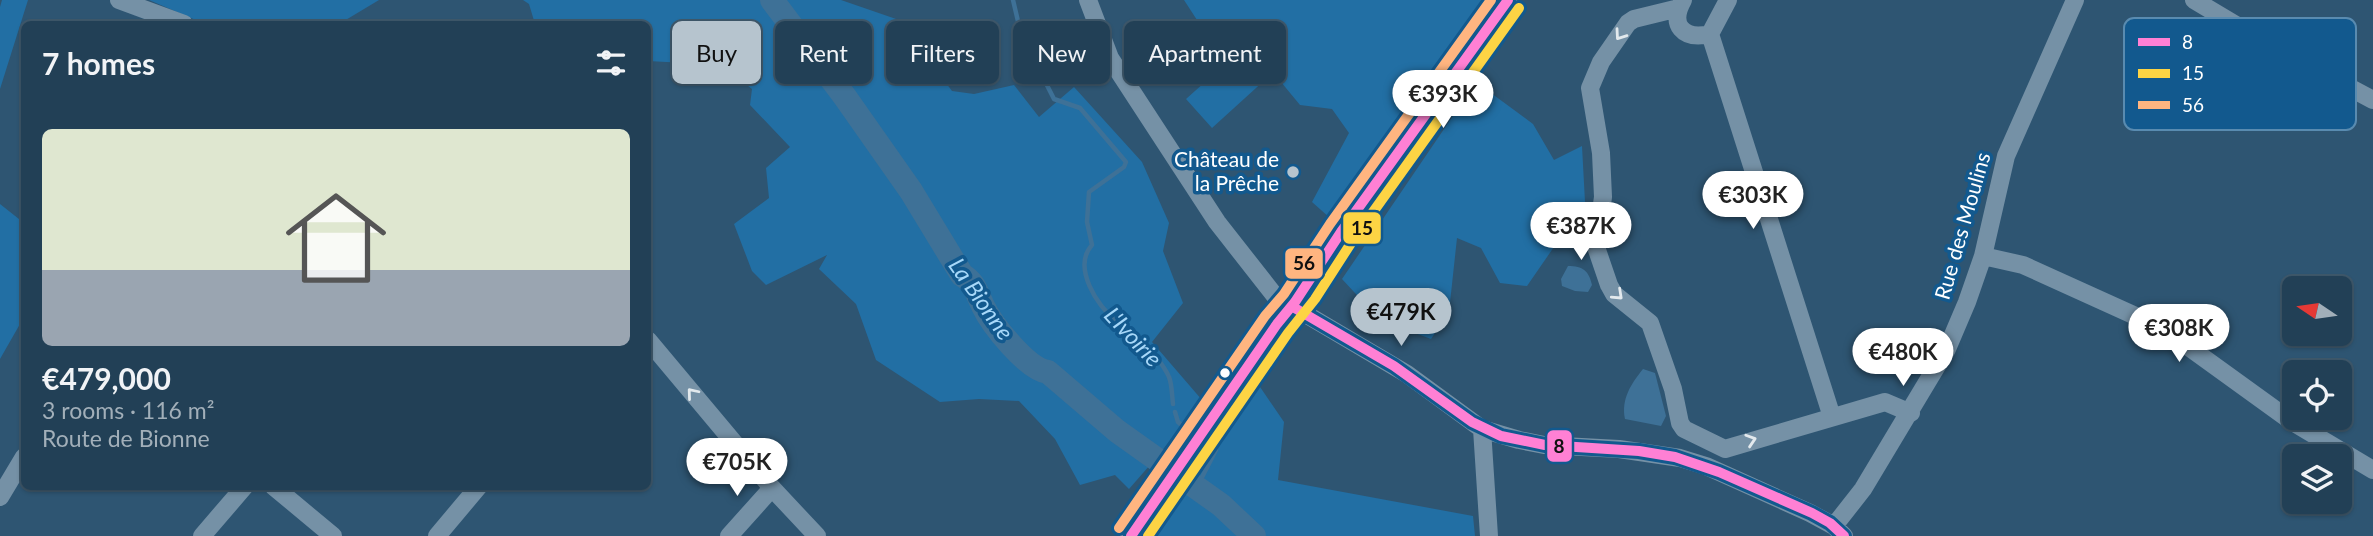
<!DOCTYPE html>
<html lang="en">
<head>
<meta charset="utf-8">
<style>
  :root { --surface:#224056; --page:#2e4b60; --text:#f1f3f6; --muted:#a2afb9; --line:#3f596c; --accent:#b6c4ce }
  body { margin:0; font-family:Lato,sans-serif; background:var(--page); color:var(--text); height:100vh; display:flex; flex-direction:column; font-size:26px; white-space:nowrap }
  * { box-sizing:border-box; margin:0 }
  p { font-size:23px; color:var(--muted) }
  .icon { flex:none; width:38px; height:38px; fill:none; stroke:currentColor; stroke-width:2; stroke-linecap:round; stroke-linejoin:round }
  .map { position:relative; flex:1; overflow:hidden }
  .sheet { position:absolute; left:21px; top:21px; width:630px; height:469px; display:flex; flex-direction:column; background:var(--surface); border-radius:10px; box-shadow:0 2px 5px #0004,0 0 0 2px var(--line) }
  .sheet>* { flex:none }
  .banner { position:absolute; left:672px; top:21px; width:665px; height:63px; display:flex; gap:14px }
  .needle { width:46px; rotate:283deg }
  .fabs { position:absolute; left:2282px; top:276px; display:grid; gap:14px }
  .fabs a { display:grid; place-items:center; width:70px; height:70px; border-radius:10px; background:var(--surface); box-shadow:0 2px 5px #0004,0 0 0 2px var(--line); font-size:35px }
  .price { position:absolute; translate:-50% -60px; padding:0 16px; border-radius:24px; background:#fff; color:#222; font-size:23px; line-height:46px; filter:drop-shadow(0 2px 4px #0008) }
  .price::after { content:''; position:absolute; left:50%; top:42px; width:21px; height:16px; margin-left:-10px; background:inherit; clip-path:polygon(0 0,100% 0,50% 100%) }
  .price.active { background:var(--accent); color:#111 }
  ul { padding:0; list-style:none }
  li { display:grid; align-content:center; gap:14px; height:371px; padding:0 21px }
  li span { display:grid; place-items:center; height:217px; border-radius:10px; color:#555 }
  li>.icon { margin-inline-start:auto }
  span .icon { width:126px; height:126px; fill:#fffc; stroke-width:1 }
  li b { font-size:30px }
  h2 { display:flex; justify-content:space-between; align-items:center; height:84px; padding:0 21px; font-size:30px }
  .chip { padding:0 24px; border-radius:10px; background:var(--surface); box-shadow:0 2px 5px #0004,0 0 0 2px var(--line); font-size:24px; line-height:63px }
  .chip.active { background:var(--accent); color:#111 }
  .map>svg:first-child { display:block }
  .green { fill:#226fa4 }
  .water { fill:#3e7197 }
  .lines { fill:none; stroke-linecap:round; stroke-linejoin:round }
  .stream { stroke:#3e7197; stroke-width:4.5 }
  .river { stroke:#3e7197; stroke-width:24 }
  .minor { stroke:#7591a6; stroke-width:18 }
  .major { stroke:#7590a5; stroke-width:23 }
  .bus-1-casing { stroke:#12598e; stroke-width:16 }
  .bus-2-casing { stroke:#12598e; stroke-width:16 }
  .bus-3-casing { stroke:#12598e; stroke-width:16 }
  .bus-1 { stroke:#ff80d4; stroke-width:10 }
  .bus-2 { stroke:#fdd444; stroke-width:10 }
  .bus-3 { stroke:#ffb580; stroke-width:10 }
  .oneway { stroke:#e3e9ed }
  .poi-dot { fill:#b6c4ce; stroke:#12598e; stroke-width:2.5 }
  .bus-dot { fill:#fff; stroke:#12598e; stroke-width:2.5 }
  .labels { text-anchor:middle; stroke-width:7; stroke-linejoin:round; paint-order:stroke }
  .poi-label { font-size:21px; fill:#fff; stroke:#12598e; text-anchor:end }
  .street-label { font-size:21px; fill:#fff; stroke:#12598e }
  .water-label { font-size:23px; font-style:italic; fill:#a7d8f9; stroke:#12598e }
  .key { fill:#12598e; stroke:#598bb0; stroke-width:2 }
  .key-label { font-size:19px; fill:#fff }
  .line-badge { stroke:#12598e; stroke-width:2.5 }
  .pale-badge-label { font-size:19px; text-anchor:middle; font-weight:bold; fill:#111 }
</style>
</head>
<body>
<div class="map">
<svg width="2373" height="536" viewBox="0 0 2373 536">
  <rect width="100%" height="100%" fill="#2e5572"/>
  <path class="green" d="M2,0H28L0,89V7Z
    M149,0H379L339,24H205Z
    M523,0H841L899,20L952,91L974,94L1014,85L1039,117L1074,87L1142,162L1169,223L1163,251L1183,303L1152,342L1202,400L1157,457L1129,489L1115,475L1080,485L1055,439L1019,401L979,399L940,402L876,360L856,304L819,269L827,255L766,285L752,271L734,224L769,198L766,168L790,147L750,105L752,89L696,45L685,63L648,61V24H535L529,4Z
    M1184,0H1485L1330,218L1312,202L1349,133L1332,109L1300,105L1281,82L1280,61L1249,35L1180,85L1169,62L1197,20Z
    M1252,40L1278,68L1212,128L1186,99Z
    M1476,82L1533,124L1554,160L1582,146L1585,202L1527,286L1500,283L1481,248L1457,238L1449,312L1431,339L1380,320L1342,279Z
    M0,204L24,223V317L0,359Z
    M1256,381L1284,422L1278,480L1473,516L1475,536H1148Z"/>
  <path class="water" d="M1568,266C1583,266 1589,271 1592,285L1588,292L1575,291L1562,286L1561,279Z
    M1643,369L1655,373L1666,416L1661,426L1625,419C1621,399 1631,384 1643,369Z"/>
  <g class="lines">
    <path class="stream" d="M1013,0L1021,34L1054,99L1080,108L1126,162L1124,167L1089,192L1087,222L1092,245C1072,267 1097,306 1116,321C1123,327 1132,331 1139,337C1147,344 1165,367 1169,377C1172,384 1172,396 1173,404
      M1175,412L1178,422L1187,430
      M1197,487L1216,450"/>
    <path class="river" d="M772,0L845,97L911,191L962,275C975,282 977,294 983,306C992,325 1027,369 1048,372L1117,431L1221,505L1254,536"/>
    <path class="minor" d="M119,0L184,24
      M1088,0L1110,58L1217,222L1275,296L1407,374L1482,429L1519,440L1544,445L1619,449L1680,458L1706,466L1810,513L1834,526L1844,536
      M1683,0C1669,25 1683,40 1710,34
      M1728,0L1710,34L1832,417
      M2194,0L2266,43L2373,100
      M1679,8L1634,19L1628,23L1601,62L1590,88L1601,153L1603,197L1596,247L1609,285L1614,294L1650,323L1673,389L1680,423L1684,429L1725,449L1885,402L1911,413
      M1983,256L2023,265L2140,318L2172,335L2291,421L2373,470
      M648,340L772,488L817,536
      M1482,429L1489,536
      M273,486L333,536
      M0,497L24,457
      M1834,526L1863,489L1947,349L1967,302L1983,256L2006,156L2075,0
      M202,536L245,486
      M437,536L479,486
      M729,536L772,488"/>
    <path class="major" d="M1131,536L1277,324C1303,297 1320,262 1341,232C1396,154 1454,78 1508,0"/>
    <g class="bus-1-casing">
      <path id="bus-1" d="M1293,307L1394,366L1472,422L1501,436L1545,445L1639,451L1675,457L1719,472L1812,513L1830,523L1844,536
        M1131,536L1277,324L1295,302L1341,232L1508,0"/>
    </g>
    <g class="bus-2-casing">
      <path id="bus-2" d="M1148,536L1288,333L1315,299L1353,240L1519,8"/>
    </g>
    <g class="bus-3-casing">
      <path id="bus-3" d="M1119,528L1265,316L1284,294L1330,224L1491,0"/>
    </g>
    <use href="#bus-1" class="bus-1"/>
    <use href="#bus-2" class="bus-2"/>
    <use href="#bus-3" class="bus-3"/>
  </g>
  <defs><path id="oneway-chevron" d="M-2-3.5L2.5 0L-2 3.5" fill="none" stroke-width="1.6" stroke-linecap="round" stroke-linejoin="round" transform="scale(1.75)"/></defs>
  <g class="oneway">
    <use href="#oneway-chevron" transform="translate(1620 35) rotate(125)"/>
    <use href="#oneway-chevron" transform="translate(1618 295) rotate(43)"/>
    <use href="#oneway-chevron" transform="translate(692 393) rotate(-130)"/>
    <use href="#oneway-chevron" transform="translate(1751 440) rotate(-18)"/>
  </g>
  <circle class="poi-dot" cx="1293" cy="172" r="7"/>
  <circle class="bus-dot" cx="1225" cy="373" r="6"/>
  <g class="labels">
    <g class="poi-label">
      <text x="1279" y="167">Château de<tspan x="1279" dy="24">la Prêche</tspan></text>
    </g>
    <g class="street-label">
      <text transform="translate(1963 226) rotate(-74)" y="7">Rue des Moulins</text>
    </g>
    <g class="water-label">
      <text transform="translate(981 299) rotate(55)" y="8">La Bionne</text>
      <text transform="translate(1133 337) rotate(47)" y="8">L'Ivoirie</text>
    </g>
  </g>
  <rect x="2124" y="18" width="232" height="112" rx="10" class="key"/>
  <rect x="2138" y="38" width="32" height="8" fill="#ff80d4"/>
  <rect x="2138" y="69" width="32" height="9" fill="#fdd444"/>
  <rect x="2138" y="101" width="32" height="8" fill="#ffb580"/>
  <g class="key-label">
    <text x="2182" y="49">8</text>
    <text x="2182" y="80">15</text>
    <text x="2182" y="112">56</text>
  </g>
  <g class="line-badge">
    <rect x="1342" y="211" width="40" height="34" rx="7" fill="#fdd444"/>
    <rect x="1284" y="247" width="40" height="33" rx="7" fill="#ffb580"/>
    <rect x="1546" y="429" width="27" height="34" rx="7" fill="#ff80d4"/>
  </g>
  <g class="pale-badge-label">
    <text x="1362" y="235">15</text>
    <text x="1304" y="270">56</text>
    <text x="1559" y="453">8</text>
  </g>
</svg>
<div class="fabs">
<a><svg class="needle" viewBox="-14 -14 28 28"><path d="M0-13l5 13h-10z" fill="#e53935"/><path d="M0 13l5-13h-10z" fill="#a2afb9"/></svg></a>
<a><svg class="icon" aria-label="locate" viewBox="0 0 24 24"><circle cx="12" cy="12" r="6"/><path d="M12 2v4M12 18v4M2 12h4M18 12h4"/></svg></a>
<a><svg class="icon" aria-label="layers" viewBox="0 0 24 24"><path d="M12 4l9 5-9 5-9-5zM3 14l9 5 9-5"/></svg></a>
</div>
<b class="price" style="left:1443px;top:130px">€393K</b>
<b class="price" style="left:1753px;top:231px">€303K</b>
<b class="price" style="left:1581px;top:262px">€387K</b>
<b class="price active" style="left:1401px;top:348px">€479K</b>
<b class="price" style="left:2179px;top:364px">€308K</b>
<b class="price" style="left:1903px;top:388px">€480K</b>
<b class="price" style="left:737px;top:498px">€705K</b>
<div class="banner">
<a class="chip active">Buy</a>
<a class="chip">Rent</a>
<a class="chip">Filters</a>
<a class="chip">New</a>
<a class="chip">Apartment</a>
</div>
<section class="sheet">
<h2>7 homes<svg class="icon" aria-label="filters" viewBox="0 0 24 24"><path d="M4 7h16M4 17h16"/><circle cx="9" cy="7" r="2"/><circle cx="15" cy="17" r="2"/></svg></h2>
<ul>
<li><span style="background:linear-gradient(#dfe7d0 65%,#9aa5b1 0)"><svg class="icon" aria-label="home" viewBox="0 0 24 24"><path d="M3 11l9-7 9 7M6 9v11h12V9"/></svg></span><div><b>€479,000</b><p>3 rooms · 116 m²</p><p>Route de Bionne</p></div></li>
</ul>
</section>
</div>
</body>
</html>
